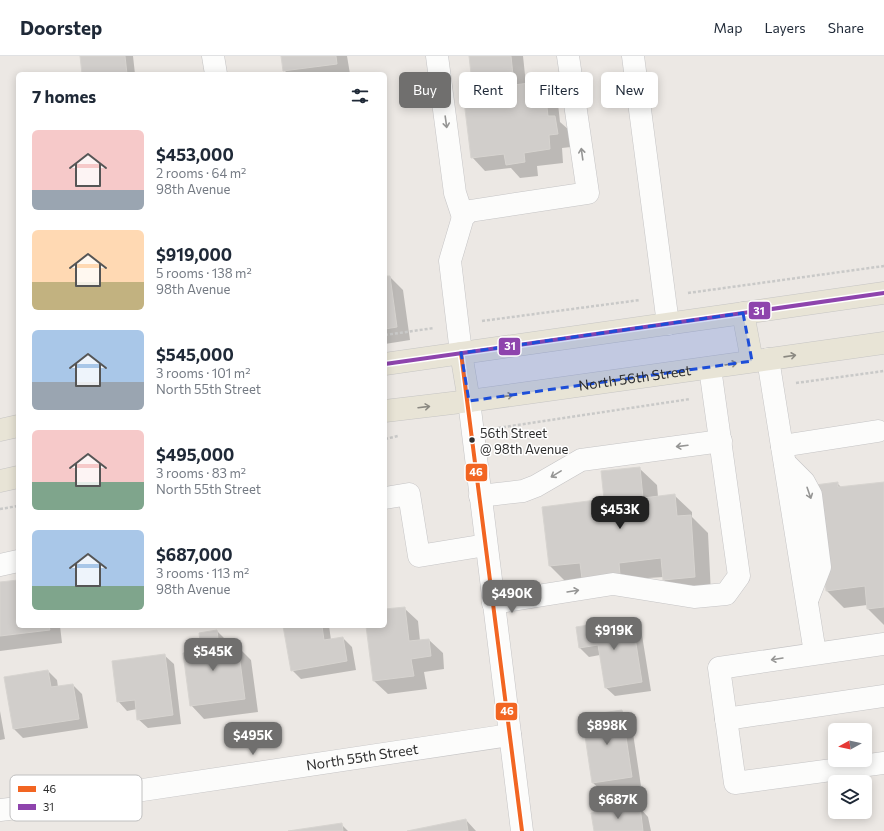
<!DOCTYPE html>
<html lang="en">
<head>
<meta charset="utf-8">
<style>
  :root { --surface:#fff; --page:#f6f6f7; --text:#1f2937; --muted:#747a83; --line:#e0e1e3; --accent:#706f6e }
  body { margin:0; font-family:Commissioner,sans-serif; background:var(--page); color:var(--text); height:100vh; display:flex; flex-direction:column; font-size:15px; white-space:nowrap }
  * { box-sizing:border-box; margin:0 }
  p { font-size:13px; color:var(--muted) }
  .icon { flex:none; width:22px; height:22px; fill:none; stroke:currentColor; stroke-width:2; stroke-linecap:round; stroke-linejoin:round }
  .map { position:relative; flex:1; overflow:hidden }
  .details { position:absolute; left:16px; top:16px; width:371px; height:556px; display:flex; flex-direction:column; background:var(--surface); border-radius:6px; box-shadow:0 2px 10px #0003 }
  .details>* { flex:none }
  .guide { position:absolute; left:399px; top:16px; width:380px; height:36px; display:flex; gap:8px }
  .needle { width:26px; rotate:262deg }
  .buttons { position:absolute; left:828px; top:667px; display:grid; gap:8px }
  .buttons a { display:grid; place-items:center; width:44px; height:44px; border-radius:6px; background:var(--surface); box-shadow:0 2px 10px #0003; font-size:20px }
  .price { position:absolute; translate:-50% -34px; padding:0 9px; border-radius:8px; background:var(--accent); color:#fff; font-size:13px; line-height:26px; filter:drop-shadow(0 1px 2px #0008) }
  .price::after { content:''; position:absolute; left:50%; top:24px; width:12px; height:9px; margin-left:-6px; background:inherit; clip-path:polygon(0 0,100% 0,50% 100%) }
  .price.selected { background:#222; color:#fff }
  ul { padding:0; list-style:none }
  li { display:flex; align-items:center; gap:12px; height:100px; padding:0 16px }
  li span { display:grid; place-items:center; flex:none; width:112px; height:80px; border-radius:6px; color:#555 }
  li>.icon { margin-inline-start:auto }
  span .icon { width:48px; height:48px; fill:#fffc; stroke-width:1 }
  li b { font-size:17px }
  h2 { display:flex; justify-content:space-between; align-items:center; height:48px; padding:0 16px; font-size:17px }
  .tag { padding:0 14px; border-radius:6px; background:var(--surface); box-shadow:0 2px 10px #0003; font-size:14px; line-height:36px }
  .tag.selected { background:var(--accent); color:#fff }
  header { display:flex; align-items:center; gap:24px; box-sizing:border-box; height:56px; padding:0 20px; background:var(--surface); border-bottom:1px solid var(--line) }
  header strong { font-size:19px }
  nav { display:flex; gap:22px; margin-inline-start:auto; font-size:14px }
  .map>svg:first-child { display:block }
  .shadow { fill:#0003 }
  .building { fill:#d1cecb; stroke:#d7d4d0 }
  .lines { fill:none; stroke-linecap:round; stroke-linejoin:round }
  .minor-casing { stroke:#c5c4c5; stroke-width:23 }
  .major-casing { stroke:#c6c5c4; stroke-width:23 }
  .path { stroke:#c9c9c8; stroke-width:2.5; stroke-dasharray:3 2; stroke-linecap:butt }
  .minor { stroke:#fcfcfb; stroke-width:22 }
  .major { stroke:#e8e4d6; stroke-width:22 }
  .bus-1-casing { stroke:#fff; stroke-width:7 }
  .bus-2-casing { stroke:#fff; stroke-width:7 }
  .bus-1 { stroke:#f26522; stroke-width:4 }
  .bus-2 { stroke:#8e44ad; stroke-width:4 }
  .oneway { stroke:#959594 }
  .oneway2 { stroke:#8b8982 }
  .marked { fill:#1d4ed8; fill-opacity:0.2; stroke:#1d4ed8; stroke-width:3; stroke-dasharray:8 5; stroke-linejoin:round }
  .bus-dot { fill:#2e2e2e; stroke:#fff; stroke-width:1.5 }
  .labels { text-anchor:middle; stroke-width:3; stroke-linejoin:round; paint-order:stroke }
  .bus-label { font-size:13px; fill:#2e2e2e; stroke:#fff; text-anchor:start }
  .street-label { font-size:14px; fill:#2e2e2e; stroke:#fff }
  .key { fill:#fff; stroke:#c0c0c0; stroke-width:1 }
  .key-label { font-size:11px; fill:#2e2e2e }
  .line-badge { stroke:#fff; stroke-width:1.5 }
  .badge-label { font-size:11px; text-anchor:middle; font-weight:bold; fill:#fff }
</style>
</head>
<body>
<header>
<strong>Doorstep</strong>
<nav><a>Map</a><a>Layers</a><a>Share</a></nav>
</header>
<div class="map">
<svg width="884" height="775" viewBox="0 0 884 775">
  <rect width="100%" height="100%" fill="#ece8e4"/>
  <path class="shadow" d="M81,0H133L135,18H83Z
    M282,0H347L350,18H288L284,14Z
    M470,0H523L526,28L544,26L557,39L560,66L569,74L571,91L562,92L563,107L537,110L538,120L520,122L511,112L485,115L472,101L474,37Z
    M385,221H390L403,234L410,284L385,288Z
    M639,412L657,429L658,441L674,439L692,456V461L708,477L711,538L681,541L664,524V521L567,527L550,510L543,452L605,444Z
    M837,427L842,432L884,427V569L868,553L867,549L844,552L827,535Z
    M18,525V570H60L62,587L0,595V527Z
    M404,552L418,565L420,585L429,584L443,597L444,613L424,616L427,633L388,638L374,625L367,570H385V554Z
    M632,563L641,573L651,635L615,640L605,631L600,599L589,601L580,592Z
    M284,570H329L331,584L343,582L352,591L356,614L301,623L292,614Z
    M217,575L231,589V592L238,591L251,604L258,656L204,663L191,649L202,595Z
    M164,599L174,608L181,668L148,672L138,663L137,653L127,655L118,645Z
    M48,615L57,624L58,631L73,629L82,638L88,672L23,682L14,673Z
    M0,655L5,683L0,684Z
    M622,655L631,664L641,730L603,736L593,727Z
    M639,751L648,761L651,775H595Z
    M466,764L476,775H412Z
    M341,768L348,775H295Z"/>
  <path class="building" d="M80,0H125L127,18H82Z
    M281,0H336L337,8L283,15Z
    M469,0H511L514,29L544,25L548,60H555L558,78L549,79L550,93L524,97L525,106L506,109L504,98L471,102L463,37L473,36Z
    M385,220H390L397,271L385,273Z
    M640,411L643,442L675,438L677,460L691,459L695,521L663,524L661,502L619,507L620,519L582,523L580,507L549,510L542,451L604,443L601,415Z
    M838,426V431L884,426V551L867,553L865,530L826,535L815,429Z
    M18,524V570H49L50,574L0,580V526Z
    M405,551L409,585L429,583L431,600L411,603L414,620L373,625L366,570H385V553Z
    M632,562L642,626L605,632L598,589L579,592L576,571Z
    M283,570H322L324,584L343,581L347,605L291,615Z
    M217,574L219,592L238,590L245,643L190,650L183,597L201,594L199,577Z
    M165,598L173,659L137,664L135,644L117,646L112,605Z
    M48,614L51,631L73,628L79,663L13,673L4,621Z
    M622,654L632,721L592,727L582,660Z
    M640,750L643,775H594L591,757Z
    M466,763L468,775H407Z
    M342,767L343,775H288Z"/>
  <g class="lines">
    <g class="minor-casing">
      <g id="minor">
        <path d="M213,0L216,18"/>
        <path d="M437,0L455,137L463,161"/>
        <path d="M633,0L668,268"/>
        <path d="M461,297L450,205L463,161L470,155L588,137L568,0"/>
        <path d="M768,303L815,597"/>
        <path d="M469,345L522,775"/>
        <path d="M782,390L878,375"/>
        <path d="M785,407L804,426L811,439L820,511L808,542"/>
        <path d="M480,440L523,435L536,430L581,404L721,385"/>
        <path d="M385,442L409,438L419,500L486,489"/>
        <path d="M0,509L18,505"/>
        <path d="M493,547L613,528L694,541L726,538L739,520L710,312"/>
        <path d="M884,588L719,612L735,727L884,707"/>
        <path d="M726,663L884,640"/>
        <path id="s1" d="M0,754L49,748L510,679"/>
      </g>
    </g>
    <g class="major-casing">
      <g id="major">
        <path d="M743,257L752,305"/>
        <path d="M461,297L469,345"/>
        <path d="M385,308L884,237"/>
        <path id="s2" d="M385,355L469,345L884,287"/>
        <path d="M0,374L18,370"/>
        <path d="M0,425L18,421"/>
      </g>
    </g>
    <path class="path" d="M688,237L884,210
      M482,265L640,244
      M385,279L434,272
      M796,327L884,315
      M498,372L690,343
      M385,383L398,380
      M0,453L18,450"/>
    <use href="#minor" class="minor"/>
    <use href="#major" class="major"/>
    <g class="bus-1-casing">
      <path id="bus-1" d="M461,297L522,775"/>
    </g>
    <g class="bus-2-casing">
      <path id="bus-2" d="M385,308L884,237"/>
    </g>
    <use href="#bus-1" class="bus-1"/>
    <use href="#bus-2" class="bus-2"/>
  </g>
  <defs><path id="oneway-shaft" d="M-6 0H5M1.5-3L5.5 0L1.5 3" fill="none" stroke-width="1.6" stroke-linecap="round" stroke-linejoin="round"/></defs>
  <g class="oneway">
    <use href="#oneway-shaft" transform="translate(446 66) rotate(82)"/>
    <use href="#oneway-shaft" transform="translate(582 98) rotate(-98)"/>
    <use href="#oneway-shaft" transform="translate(682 390) rotate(173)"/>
    <use href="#oneway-shaft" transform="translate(556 418) rotate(149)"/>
    <use href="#oneway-shaft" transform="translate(809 437) rotate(71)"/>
    <use href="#oneway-shaft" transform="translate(573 535) rotate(-9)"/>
    <use href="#oneway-shaft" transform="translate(777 603) rotate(171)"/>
  </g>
  <g class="oneway2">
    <use href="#oneway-shaft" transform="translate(790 300) rotate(-8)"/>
    <use href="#oneway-shaft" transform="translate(731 308) rotate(-9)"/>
    <use href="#oneway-shaft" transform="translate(507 340) rotate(-8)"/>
    <use href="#oneway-shaft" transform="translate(424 351) rotate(-7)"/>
  </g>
  <path class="marked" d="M743,257L752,305L469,345L461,297Z"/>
  <circle class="bus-dot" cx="472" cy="384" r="3.5"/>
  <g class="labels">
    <g class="bus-label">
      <text x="480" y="382">56th Street<tspan x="480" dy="16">@ 98th Avenue</tspan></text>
    </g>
    <g class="street-label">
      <text dy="5" stroke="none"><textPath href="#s2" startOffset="252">North 56th Street</textPath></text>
      <text dy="5" stroke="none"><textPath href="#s1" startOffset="366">North 55th Street</textPath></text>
    </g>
  </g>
  <rect x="10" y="719" width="132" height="46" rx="6" class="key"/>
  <rect x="18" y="730" width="18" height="6" fill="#f26522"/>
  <rect x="18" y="748" width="18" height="6" fill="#8e44ad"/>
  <g class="key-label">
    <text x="43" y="737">46</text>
    <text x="43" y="755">31</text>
  </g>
  <g class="line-badge">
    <rect x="748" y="245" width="23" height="19" rx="4" fill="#8e44ad"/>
    <rect x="498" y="281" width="23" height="19" rx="4" fill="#8e44ad"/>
    <rect x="465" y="407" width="23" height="19" rx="4" fill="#f26522"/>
    <rect x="495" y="646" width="23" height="19" rx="4" fill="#f26522"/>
  </g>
  <g class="badge-label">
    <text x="759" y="259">31</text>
    <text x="510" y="294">31</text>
    <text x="476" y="420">46</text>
    <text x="507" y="659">46</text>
  </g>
</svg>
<div class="buttons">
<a><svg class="needle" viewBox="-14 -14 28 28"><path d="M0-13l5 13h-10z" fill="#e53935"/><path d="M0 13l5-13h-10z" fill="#747a83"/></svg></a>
<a><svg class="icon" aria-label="layers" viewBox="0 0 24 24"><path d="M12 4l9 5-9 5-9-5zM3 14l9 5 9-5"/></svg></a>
</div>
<b class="price selected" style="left:620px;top:474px">$453K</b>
<b class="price" style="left:512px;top:558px">$490K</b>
<b class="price" style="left:614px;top:595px">$919K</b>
<b class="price" style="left:213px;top:616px">$545K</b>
<b class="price" style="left:607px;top:690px">$898K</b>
<b class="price" style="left:253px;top:700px">$495K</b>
<b class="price" style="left:618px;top:764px">$687K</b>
<div class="guide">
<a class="tag selected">Buy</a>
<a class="tag">Rent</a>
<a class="tag">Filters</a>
<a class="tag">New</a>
</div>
<section class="details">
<h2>7 homes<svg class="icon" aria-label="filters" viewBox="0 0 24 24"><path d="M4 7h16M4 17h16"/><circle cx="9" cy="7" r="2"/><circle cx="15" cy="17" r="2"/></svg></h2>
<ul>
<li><span style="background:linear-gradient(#f6c9c9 75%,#9aa5b1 0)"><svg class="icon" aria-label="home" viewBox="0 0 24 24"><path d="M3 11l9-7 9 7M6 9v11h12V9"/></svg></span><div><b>$453,000</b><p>2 rooms · 64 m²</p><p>98th Avenue</p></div></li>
<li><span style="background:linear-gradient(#ffd9b3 65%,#c2b280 0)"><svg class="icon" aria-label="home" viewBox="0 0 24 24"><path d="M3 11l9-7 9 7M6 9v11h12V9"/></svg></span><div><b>$919,000</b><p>5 rooms · 138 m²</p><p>98th Avenue</p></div></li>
<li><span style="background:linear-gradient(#a9c7e8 65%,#9aa5b1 0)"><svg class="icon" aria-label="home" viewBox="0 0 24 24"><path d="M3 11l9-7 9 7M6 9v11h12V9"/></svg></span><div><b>$545,000</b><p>3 rooms · 101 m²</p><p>North 55th Street</p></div></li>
<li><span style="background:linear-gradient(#f6c9c9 65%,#7fa58c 0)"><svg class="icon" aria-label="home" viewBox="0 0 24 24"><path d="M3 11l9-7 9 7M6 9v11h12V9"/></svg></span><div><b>$495,000</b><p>3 rooms · 83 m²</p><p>North 55th Street</p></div></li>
<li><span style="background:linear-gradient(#a9c7e8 70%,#7fa58c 0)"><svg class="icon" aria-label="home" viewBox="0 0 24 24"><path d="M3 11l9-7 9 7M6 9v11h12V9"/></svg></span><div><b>$687,000</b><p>3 rooms · 113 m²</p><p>98th Avenue</p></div></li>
</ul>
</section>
</div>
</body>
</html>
